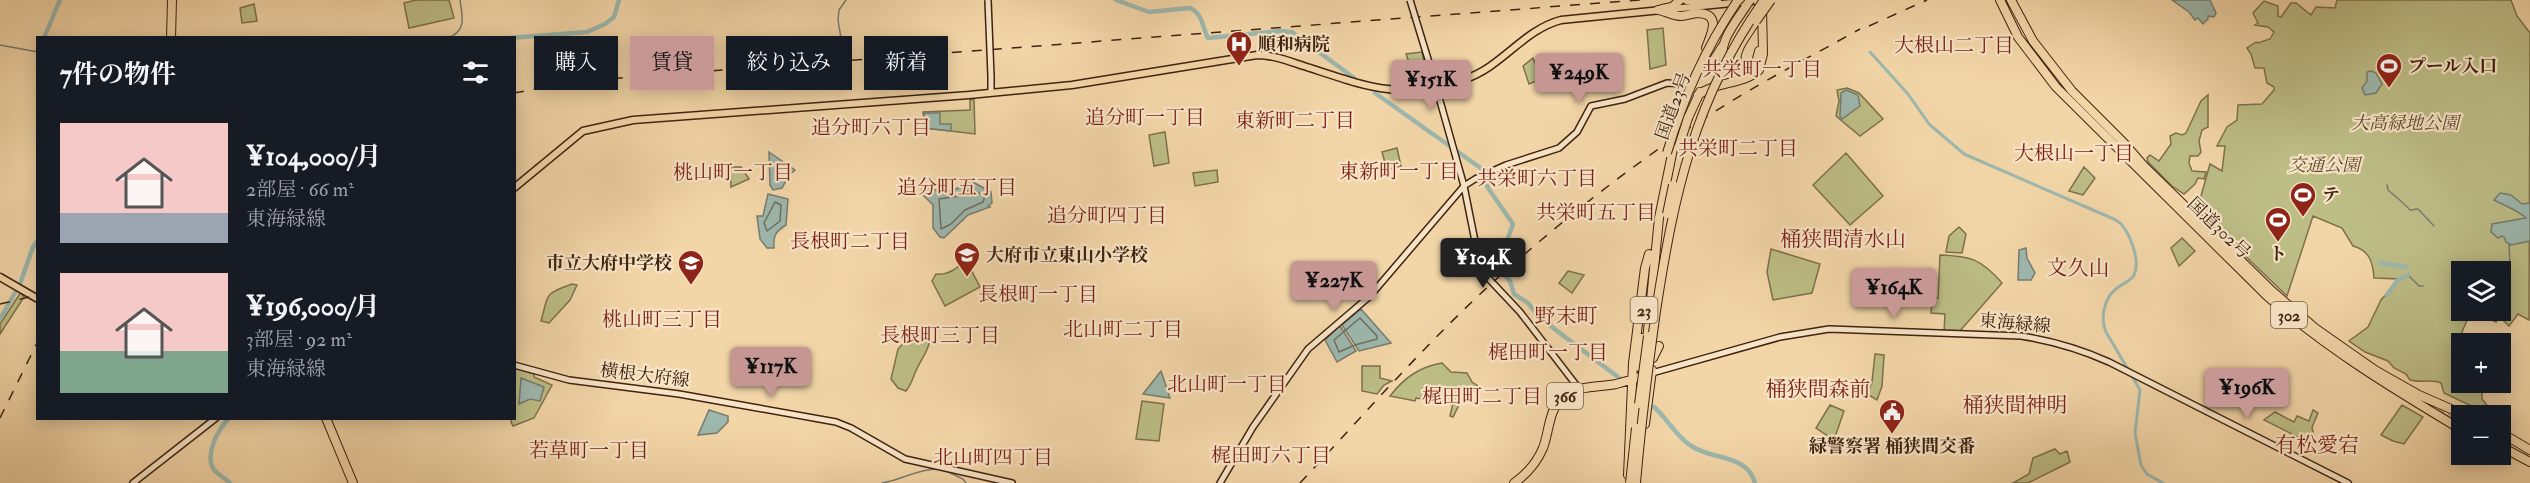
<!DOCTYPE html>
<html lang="ja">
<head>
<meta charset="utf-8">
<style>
  :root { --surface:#171b24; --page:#242831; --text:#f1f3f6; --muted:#9ea1a6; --accent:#c59692 }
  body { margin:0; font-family:"IM FELL Double Pica","Noto Serif JP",serif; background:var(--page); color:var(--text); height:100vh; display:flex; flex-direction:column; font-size:22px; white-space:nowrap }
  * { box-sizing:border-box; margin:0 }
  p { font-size:20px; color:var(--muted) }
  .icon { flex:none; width:33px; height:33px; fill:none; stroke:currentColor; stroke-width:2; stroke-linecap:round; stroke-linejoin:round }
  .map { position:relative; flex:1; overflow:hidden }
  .drawer { position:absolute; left:36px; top:36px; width:480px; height:384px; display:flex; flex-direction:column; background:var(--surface); border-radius:0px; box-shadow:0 3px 15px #0003 }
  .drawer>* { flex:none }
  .top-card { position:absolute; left:534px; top:36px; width:570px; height:54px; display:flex; gap:12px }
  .buttons { position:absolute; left:2451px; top:261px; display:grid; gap:12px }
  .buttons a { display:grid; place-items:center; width:60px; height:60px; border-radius:0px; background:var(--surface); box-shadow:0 3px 15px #0003; font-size:30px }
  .price { position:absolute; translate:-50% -51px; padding:0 14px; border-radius:6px; background:var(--accent); color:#111; font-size:20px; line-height:39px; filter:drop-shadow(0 2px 3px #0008) }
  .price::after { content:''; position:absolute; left:50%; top:36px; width:18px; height:14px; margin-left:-9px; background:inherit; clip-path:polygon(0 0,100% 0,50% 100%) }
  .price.active { background:#222; color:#fff }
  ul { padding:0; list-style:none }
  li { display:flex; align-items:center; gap:18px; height:150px; padding:0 24px }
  li span { display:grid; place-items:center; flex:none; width:168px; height:120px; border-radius:0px; color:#555 }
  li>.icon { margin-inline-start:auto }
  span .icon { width:72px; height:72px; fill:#fffc; stroke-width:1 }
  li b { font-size:26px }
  h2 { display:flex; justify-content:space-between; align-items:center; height:72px; padding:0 24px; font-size:26px }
  .pill { padding:0 21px; border-radius:0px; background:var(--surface); box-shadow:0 3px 15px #0003; font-size:21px; line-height:54px }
  .pill.active { background:var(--accent); color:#111 }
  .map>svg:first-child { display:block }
  .green { fill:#bdbd86; stroke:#7e704b; stroke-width:1.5 }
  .water { fill:#9db8ae; stroke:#777c6f; stroke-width:1.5 }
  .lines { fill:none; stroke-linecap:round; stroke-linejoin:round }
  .shore { stroke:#6e6d5f; stroke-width:1.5 }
  .stream { stroke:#777c6f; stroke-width:1.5 }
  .canal { stroke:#9db8ae; stroke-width:3 }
  .river { stroke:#9db8ae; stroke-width:4.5 }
  .highway-tunnel { stroke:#cfb28a; stroke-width:8; stroke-dasharray:8 4; stroke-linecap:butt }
  .secondary-casing { stroke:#3f2210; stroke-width:8 }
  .primary-casing { stroke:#3f2210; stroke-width:9 }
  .highway-casing { stroke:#3f2210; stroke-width:10 }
  .secondary { stroke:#f7e4c6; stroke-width:5 }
  .primary { stroke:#f3d6a8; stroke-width:6 }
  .highway { stroke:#f3d6a8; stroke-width:8 }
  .rail { stroke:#3f2210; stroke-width:1.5; stroke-dasharray:10 10; stroke-linecap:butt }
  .secondary-bridge-casing { stroke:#3f2210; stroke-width:8; stroke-linecap:butt }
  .highway-bridge-casing { stroke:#3f2210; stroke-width:10; stroke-linecap:butt }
  .secondary-bridge { stroke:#f7e4c6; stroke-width:5 }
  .highway-bridge { stroke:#f3d6a8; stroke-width:8 }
  .labels { text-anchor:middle; stroke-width:4.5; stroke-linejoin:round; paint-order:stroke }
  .shield { fill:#f7e4c6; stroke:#765c47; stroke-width:1.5 }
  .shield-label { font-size:16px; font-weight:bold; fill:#3f2210 }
  .poi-label { font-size:18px; font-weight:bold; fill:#3f2210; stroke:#f7e4c6; text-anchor:start }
  .street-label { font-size:18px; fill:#3f2210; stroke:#f7e4c6 }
  .park-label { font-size:18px; font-style:italic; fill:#5e492e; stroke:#f7e4c6 }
  .neighbourhood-label { font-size:20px; fill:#7a1f14; stroke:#f7e4c6 }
  .quarter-label { font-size:21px; fill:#7a1f14; stroke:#f7e4c6 }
</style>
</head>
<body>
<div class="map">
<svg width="2530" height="483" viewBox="0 0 2530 483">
  <rect width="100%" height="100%" fill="#f3d6a8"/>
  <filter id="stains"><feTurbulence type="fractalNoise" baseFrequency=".00333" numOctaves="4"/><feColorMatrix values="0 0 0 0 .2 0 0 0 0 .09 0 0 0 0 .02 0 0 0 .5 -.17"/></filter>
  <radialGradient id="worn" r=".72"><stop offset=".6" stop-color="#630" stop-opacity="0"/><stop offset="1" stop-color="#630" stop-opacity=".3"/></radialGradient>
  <path class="green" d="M416,0H449L454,18L409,28L404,3Z
    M2337,0H2511L2517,16L2530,33L2529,320L2518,314L2509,326L2502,319L2501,315L2496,322L2472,311L2500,310V272H2462V310L2471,311L2459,339L2472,343L2462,344V382L2486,383L2482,390V399L2490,409L2484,412L2444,393L2441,383C2431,379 2421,383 2410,380L2406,374L2394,368L2388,361L2365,352L2349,341L2368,327L2381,300L2400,279L2374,278C2373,262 2369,250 2353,246L2342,228L2313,216L2287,296L2197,210L2210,164L2222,171L2225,146H2217L2227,127L2237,120L2238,105L2262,104L2274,90V87L2267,83L2264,68H2255L2251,54L2247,48L2256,42L2258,43L2270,39L2274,32L2268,27L2255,25L2258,23L2253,13L2264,1L2278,6V16L2281,17L2291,3H2296L2311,15L2316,7L2335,8Z
    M254,4L257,21L242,23L240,8Z
    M1663,28L1666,65L1650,69L1647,30Z
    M1422,52L1425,67L1411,68L1406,54Z
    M1533,58L1541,79L1529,84L1523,66Z
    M1847,88L1859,93L1883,119L1860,136L1836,116L1839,101L1837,90Z
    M2208,95V127L2202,130L2199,141L2201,152L2198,156H2190L2189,163L2192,171L2206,172L2204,179L2198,178L2195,184L2184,194L2172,186L2148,162L2147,158L2150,155L2159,161L2171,144L2170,136L2176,133L2182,135L2186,133L2201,101Z
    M974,99L975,134L925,128L923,112L970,110V100Z
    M1165,132L1169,163L1154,166L1149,135Z
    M1397,148L1401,166L1387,170L1382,152Z
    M1846,153L1883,196L1850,225L1813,185Z
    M730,167H741L749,179L731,187Z
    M2084,167L2095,178L2083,195L2069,191Z
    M1217,170L1218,182L1195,186L1193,173Z
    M1959,227L1966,234L1962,253L1946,252L1949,236Z
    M2182,238L2195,251L2179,266L2171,248Z
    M1771,249L1820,264L1812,293L1773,300L1767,272Z
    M1940,255C1971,256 1981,259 2002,283L1959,332H1944L1945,314L1931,313L1932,298H1938Z
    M966,260L980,287L945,306L932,281L936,274C948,276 957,268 966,260Z
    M1568,271L1584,275L1572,293L1559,283Z
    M572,284L577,285L570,300L549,323L541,321C549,293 544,294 572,284Z
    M1900,289L1913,290V304L1894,302V297Z
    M21,292L24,297L0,334V324Z
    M928,326C935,345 922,356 915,373C912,380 911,385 906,391L898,388L891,379L898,349L919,327Z
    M1875,354L1884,355L1882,386L1877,400L1867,394L1872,382Z
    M1442,363L1451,372L1467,373L1472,382L1478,386L1476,390L1465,393L1453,417L1450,416L1453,403L1433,397L1428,400L1416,398L1415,401L1390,396C1404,378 1419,367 1442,363Z
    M1362,366H1380V378L1392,381L1384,385L1377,394L1362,391Z
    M515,368L534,374V377L552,385L534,418L513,426L511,422V419L514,418Z
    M1142,401L1164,404L1159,441L1136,439Z
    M1830,405L1844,411L1834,440L1816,428Z
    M2402,405L2423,417L2404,444L2393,441L2381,435Z
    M2313,410L2318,413L2312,427L2314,437L2312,438L2314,445L2311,446L2306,441L2264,420L2275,412L2294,422L2297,416L2309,421Z
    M2055,449L2060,454L2067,451L2070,462L2028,483H2013L2029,474L2033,458Z"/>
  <path class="water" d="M2172,0H2210L2216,13L2214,17L2208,16V19L2203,24L2198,18L2195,20L2189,12Z
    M2371,71L2376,73L2382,84L2376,93L2365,95L2362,88L2367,81V72Z
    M1846,90L1858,95L1860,106L1842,119L1840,117L1841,93Z
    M924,113H940V124H951V131L925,128Z
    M769,152L795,170L789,175L782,188L773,190L770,185Z
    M971,181L991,192L992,203L988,206L990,207L968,215L944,238L940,237L933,228V205L921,193L923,186C946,195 951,193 971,181Z
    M2500,193L2511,195L2522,204L2530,203V241L2511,245L2506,242L2504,237L2502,236L2498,238L2491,232L2492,224L2526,218C2519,211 2504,205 2494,200Z
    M768,194L788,199L786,225C775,232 773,236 774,248H767L760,239L757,216H763Z
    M2026,248L2027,258L2035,273L2031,280H2018L2019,250Z
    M1361,309L1391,343L1359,351L1342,325Z
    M1340,326L1356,351L1337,362L1325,340Z
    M1161,371L1170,398L1143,394Z
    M521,378L544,387L540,401L530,399L519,404Z
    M709,410L728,416V422L717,433L698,435Z"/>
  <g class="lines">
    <path class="shore" d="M971,189L985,196L983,202L965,210L951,224L941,229L939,199L959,196Z
      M775,202L781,205L780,221L767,231L764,223Z
      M1360,318L1377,336V339L1355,345L1339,352L1334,340Z"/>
    <path class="stream" d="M846,0L839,10L838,20L848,81
      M450,37C467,30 462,15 460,0
      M0,45L38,52
      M2387,185L2388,190C2396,197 2403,202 2410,210L2418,209L2434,226
      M2408,275L2419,286H2423
      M2508,281L2510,266L2509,244
      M944,470L963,479L966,483
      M882,483C901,480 918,469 937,469"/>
    <path class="canal" d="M1870,52L1908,94L1929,124L1964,154L2116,220C2129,228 2141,260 2134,275C2130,282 2121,284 2116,289C2104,298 2100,319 2106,332L2140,390L2135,433L2141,465L2147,474L2163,483"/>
    <path class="river" d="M1116,0L1149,12L1190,8C1203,14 1202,27 1208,38L1279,31L1292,32L1354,78
      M44,38L60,0
      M404,38H426
      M429,38H454
      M509,38L587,32L605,24L614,17L619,0
      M1375,93L1482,169L1488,188L1513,224L1498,266L1510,281L1514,294L1528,303L1538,316L1565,337L1622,380
      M2380,263L2407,267
      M2387,295L2397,281L2408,275
      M0,319L20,284L33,247L38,240
      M1654,407C1668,419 1677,438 1693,447C1713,460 1747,454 1755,483
      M229,418C218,430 203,456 215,471C219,475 226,479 230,483"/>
    <path class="highway-tunnel" d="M2031,43L2067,89
      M2436,411L2462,424"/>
    <g class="secondary-casing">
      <path id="secondary" d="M1431,69L1464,186L1479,261L1489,279L1520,312L1580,390
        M991,76V93
        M514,365L569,380L679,394L836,422L851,428L905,459L1012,483
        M1652,373L1780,337L1829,329L2021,336C2053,341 2080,349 2109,362L2348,483
        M133,483L216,418
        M1220,483L1253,427L1308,349L1370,296L1464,186L1475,179L1506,165L1559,148L1577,132L1591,106L1625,99L1667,83L1688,84"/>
    </g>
    <g class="primary-casing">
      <path id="primary" d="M514,188L583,131L633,120L969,95L1072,85L1257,55C1276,55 1293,63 1310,68C1368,87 1403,101 1465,79C1502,67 1523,30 1561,20L1762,0
        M0,277L38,299"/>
    </g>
    <g class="highway-casing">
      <path id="highway" d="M1687,0H1717
        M2000,0L2018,37L2056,87L2267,296C2329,350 2392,388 2462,430
        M2011,0L2033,41L2072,91L2124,143L2144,166L2272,291L2315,328L2375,370L2419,395L2467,416
        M1662,9L1672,7L1680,0
        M1658,10C1666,11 1673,16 1681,16C1686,16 1691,14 1696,13C1723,13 1711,34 1706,48
        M1756,21C1748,34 1733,50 1737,65L1743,69H1750L1756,63L1759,51
        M171,38L172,0
        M1724,62C1717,43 1736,22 1746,6
        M1708,69L1722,47
        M1729,69L1737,74H1747
        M1698,95C1716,81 1743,85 1759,70L1763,54L1762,7
        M1688,118L1700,92
        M1647,341L1659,218L1673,149
        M1653,358L1659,346
        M1639,367L1642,338
        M326,418L353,483
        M1645,424L1652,370
        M1634,425L1637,398
        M2500,432L2530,450
        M2500,446L2530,462
        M1628,475L1633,363L1645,268L1649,254
        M1514,483C1527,474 1537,462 1543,448C1550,430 1548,406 1567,394C1580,386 1601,387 1616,384C1628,381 1640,377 1652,373"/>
    </g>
    <use href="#secondary" class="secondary"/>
    <use href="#primary" class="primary"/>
    <use href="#highway" class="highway"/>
    <path class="rail" d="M1869,26L1927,0
      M514,93L579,81L1640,0
      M0,304L38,295
      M0,418L38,341
      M1300,483C1371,407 1440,327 1519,259C1579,207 1643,157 1711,114C1759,83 1810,57 1860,29"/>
    <g class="secondary-bridge-casing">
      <path id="secondary-bridge" d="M988,0L991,76
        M1410,0L1431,69"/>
    </g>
    <g class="highway-bridge-casing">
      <path id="highway-bridge" d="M1746,6L1750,0
        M1756,21L1771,0
        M1679,146L1688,118
        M1667,153C1683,98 1706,47 1738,0
        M1667,214L1673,185
        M1639,404L1648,336
        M1630,483L1636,428
        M1636,483C1641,425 1648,368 1656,311C1674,194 1694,99 1764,0"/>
    </g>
    <use href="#secondary-bridge" class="secondary-bridge"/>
    <use href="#highway-bridge" class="highway-bridge"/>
  </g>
  <defs>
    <g id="hospital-pin" transform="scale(1.35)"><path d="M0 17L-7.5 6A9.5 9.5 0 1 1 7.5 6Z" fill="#8f2418" stroke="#f7e4c6"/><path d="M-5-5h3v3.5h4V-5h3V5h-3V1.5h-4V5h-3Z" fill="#fff"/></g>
    <g id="stadium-pin" transform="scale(1.35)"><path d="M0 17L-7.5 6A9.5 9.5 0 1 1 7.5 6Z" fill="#8f2418" stroke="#f7e4c6"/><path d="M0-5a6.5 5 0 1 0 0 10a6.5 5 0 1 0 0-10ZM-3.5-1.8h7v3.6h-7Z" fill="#fff"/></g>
    <g id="school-pin" transform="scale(1.35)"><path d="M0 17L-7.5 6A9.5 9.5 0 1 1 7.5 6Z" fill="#8f2418" stroke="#f7e4c6"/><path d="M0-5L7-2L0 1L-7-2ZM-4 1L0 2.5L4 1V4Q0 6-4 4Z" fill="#fff"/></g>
    <g id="civic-pin" transform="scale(1.35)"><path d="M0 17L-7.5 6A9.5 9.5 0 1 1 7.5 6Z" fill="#8f2418" stroke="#f7e4c6"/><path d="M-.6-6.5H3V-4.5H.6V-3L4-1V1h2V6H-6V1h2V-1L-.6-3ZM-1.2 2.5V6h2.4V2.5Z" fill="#fff"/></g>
  </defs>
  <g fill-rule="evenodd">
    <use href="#hospital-pin" x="1239" y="44"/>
    <use href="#stadium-pin" x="2389" y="66"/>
    <use href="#stadium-pin" x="2303" y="195"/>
    <use href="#stadium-pin" x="2278" y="220"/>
    <use href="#school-pin" x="967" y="255"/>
    <use href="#school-pin" x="691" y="263"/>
    <use href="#civic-pin" x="1892" y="412"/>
  </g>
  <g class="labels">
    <g class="shield">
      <rect x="1630.5" y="297" width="27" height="26" rx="4.5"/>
      <rect x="2271" y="302" width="36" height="26" rx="4.5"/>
      <rect x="1547" y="383" width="36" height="26" rx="4.5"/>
    </g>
    <g class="shield-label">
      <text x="1644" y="316">23</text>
      <text x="2289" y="321">302</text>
      <text x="1565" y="402">366</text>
    </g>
    <g class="poi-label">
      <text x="1258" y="50">順和病院</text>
      <text x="2408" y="72">プール入口</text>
      <text x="2322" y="201">テ</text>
      <text x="2278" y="260" text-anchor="middle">ト</text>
      <text x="986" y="261">大府市立東山小学校</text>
      <text x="672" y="269" text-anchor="end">市立大府中学校</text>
      <text x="1892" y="452" text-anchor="middle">緑警察署 桶狭間交番</text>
    </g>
    <g class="street-label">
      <text transform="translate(1673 106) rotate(-70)" y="6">国道23号</text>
      <text transform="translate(2219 228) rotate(44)" y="6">国道302号</text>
      <text transform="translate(2015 323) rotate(5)" y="6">東海緑線</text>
      <text transform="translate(645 375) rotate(7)" y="6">横根大府線</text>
    </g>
    <g class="park-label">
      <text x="2405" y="129">大高緑地公園</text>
      <text x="2324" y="171">交通公園</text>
    </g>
    <g class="neighbourhood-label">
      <text x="1954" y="52">大根山二丁目</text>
      <text x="1762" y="76">共栄町一丁目</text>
      <text x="1145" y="124">追分町一丁目</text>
      <text x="1295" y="127">東新町二丁目</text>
      <text x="871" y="134">追分町六丁目</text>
      <text x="1738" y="155">共栄町二丁目</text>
      <text x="2074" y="160">大根山一丁目</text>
      <text x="1399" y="178">東新町一丁目</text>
      <text x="733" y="179">桃山町一丁目</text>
      <text x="1537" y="185">共栄町六丁目</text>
      <text x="957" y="194">追分町五丁目</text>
      <text x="1596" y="219">共栄町五丁目</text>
      <text x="1107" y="222">追分町四丁目</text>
      <text x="850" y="248">長根町二丁目</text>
      <text x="1038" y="301">長根町一丁目</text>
      <text x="662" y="326">桃山町三丁目</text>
      <text x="1123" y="336">北山町二丁目</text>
      <text x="940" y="342">長根町三丁目</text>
      <text x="1548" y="359">梶田町一丁目</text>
      <text x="1227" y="391">北山町一丁目</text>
      <text x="1482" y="403">梶田町二丁目</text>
      <text x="589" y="457">若草町一丁目</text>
      <text x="1271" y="462">梶田町六丁目</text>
      <text x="993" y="464">北山町四丁目</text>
    </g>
    <g class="quarter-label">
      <text x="1843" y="246">桶狭間清水山</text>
      <text x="2078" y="275">文久山</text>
      <text x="1566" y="323">野末町</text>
      <text x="1818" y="396">桶狭間森前</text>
      <text x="2015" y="412">桶狭間神明</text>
      <text x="2317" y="452">有松愛宕</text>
    </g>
  </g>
  <rect width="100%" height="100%" filter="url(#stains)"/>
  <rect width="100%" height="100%" fill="url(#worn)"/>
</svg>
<div class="buttons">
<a><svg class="icon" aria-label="layers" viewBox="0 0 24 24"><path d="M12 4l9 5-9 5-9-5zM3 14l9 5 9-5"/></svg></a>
<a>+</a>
<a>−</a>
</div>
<b class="price" style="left:1579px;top:104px">¥249K</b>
<b class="price" style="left:1431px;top:111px">¥151K</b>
<b class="price active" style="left:1483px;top:289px">¥104K</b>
<b class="price" style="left:1334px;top:312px">¥227K</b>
<b class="price" style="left:1894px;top:319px">¥164K</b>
<b class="price" style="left:771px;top:398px">¥117K</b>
<b class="price" style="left:2247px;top:419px">¥196K</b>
<div class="top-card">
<a class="pill">購入</a>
<a class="pill active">賃貸</a>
<a class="pill">絞り込み</a>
<a class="pill">新着</a>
</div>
<section class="drawer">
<h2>7件の物件<svg class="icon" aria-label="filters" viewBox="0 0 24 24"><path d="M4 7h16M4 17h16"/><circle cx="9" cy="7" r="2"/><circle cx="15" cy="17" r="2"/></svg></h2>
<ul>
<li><span style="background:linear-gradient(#f6c9c9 75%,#9aa5b1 0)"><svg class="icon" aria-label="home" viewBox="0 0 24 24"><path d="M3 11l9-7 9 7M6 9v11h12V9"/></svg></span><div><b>¥104,000/月</b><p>2部屋 · 66 m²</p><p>東海緑線</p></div></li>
<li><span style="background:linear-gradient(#f6c9c9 65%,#7fa58c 0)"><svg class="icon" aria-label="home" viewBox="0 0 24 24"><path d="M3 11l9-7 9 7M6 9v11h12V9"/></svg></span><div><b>¥196,000/月</b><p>3部屋 · 92 m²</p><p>東海緑線</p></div></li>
</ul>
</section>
</div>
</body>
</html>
